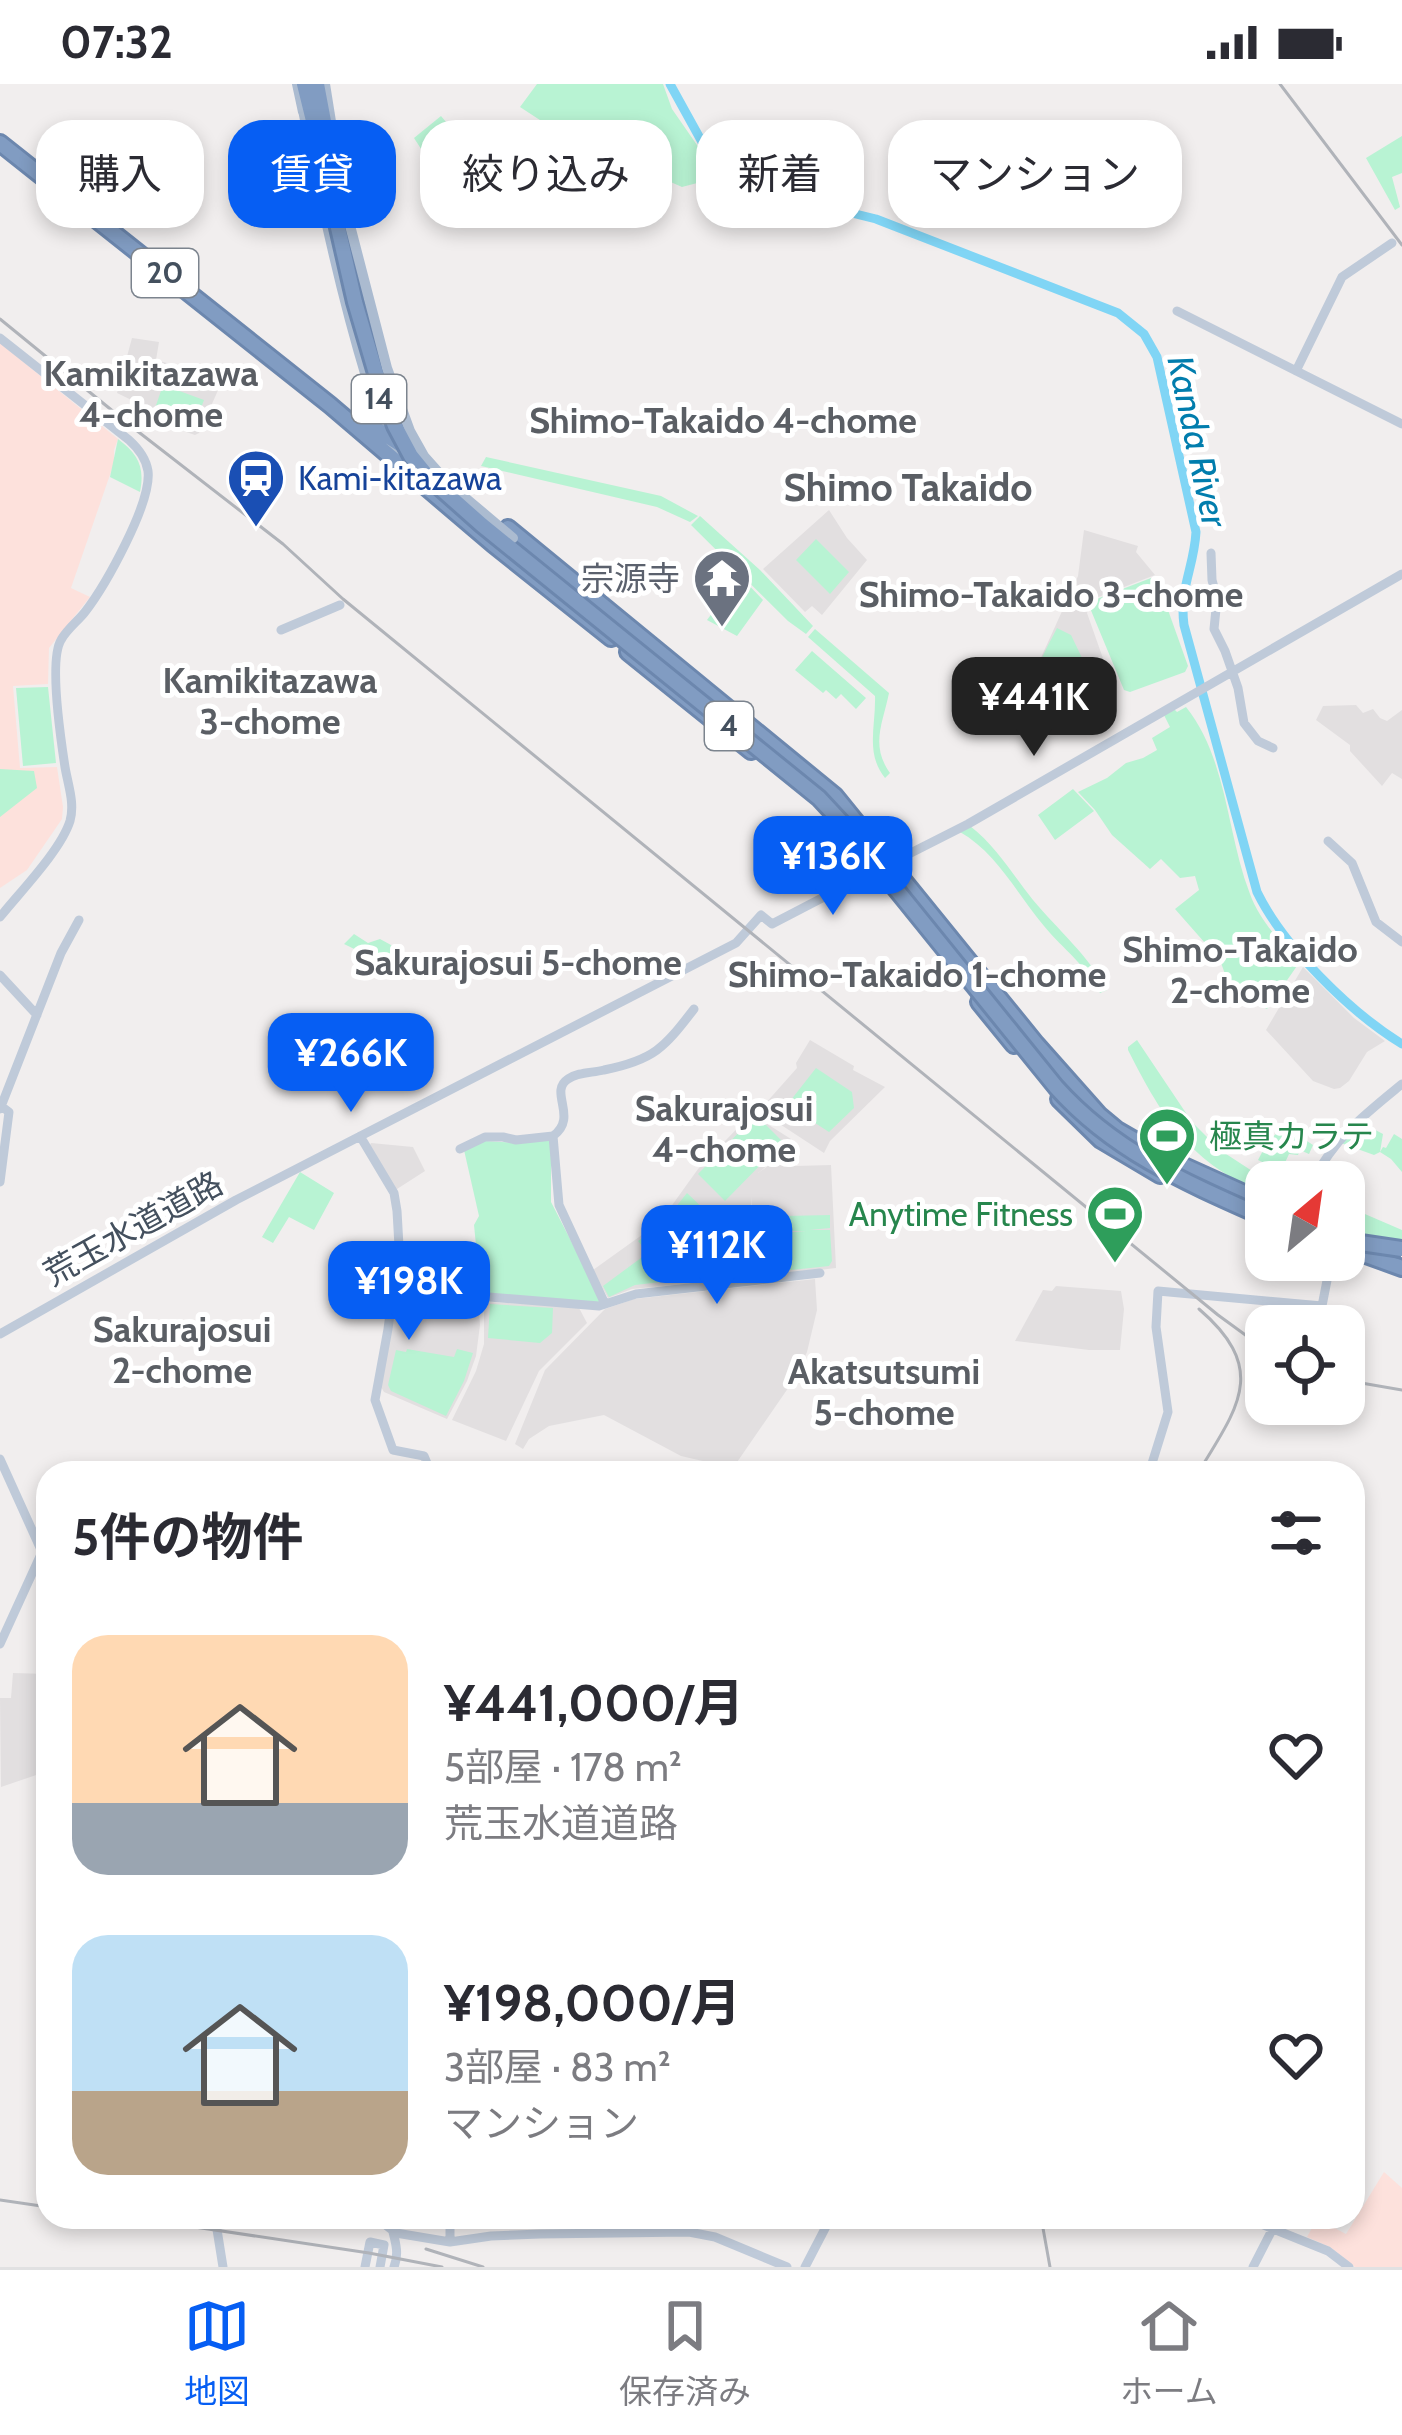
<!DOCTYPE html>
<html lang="ja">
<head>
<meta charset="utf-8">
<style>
  :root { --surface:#fff; --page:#f2f2f3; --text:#2b2b33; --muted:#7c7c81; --line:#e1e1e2; --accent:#065ef3 }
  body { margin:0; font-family:Cabin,"Noto Sans JP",sans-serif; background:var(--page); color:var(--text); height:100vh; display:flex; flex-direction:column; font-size:45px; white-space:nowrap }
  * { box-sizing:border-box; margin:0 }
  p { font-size:39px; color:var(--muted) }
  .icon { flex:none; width:66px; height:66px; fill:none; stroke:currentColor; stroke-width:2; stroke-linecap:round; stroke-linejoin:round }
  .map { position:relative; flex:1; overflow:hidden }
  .panel { position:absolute; left:36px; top:1377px; width:1329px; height:768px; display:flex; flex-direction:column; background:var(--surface); border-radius:36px; box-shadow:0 6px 18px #0003 }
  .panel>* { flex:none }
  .banner { position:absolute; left:36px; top:36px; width:1332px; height:108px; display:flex; gap:24px }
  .needle { width:78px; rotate:29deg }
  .controls { position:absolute; left:1245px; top:1077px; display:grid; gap:24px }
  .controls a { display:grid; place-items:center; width:120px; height:120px; border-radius:24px; background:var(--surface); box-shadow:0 6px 18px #0003; font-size:60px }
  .price { position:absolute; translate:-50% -102px; padding:0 27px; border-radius:24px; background:var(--accent); color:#fff; font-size:39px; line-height:78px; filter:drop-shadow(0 3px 6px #0008) }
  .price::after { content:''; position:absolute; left:50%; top:72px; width:36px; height:27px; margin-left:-18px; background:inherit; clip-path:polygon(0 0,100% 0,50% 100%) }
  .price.on { background:#222; color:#fff }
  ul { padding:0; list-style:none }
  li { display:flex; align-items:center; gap:36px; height:300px; padding:0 36px }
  li span { display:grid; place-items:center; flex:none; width:336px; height:240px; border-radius:36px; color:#555 }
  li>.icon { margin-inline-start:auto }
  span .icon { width:144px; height:144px; fill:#fffc; stroke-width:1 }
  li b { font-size:51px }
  h2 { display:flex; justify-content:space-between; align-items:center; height:144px; padding:0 36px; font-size:51px }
  .tag { padding:0 42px; border-radius:36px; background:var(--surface); box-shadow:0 6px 18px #0003; font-size:42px; line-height:108px }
  .tag.on { background:var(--accent); color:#fff }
  .status { display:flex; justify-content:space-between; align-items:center; height:84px; padding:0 60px; background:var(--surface); direction:ltr }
  .status svg { height:33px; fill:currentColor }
  .tab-bar { display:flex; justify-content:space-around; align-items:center; height:168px; border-top:3px solid var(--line); background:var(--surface); font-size:33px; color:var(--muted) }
  .tab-bar a { display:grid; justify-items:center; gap:6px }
  .tab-bar .on { color:var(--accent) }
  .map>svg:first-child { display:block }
  .education { fill:#e2dfe0 }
  .medical { fill:#fde1dc }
  .green { fill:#b8f3d3 }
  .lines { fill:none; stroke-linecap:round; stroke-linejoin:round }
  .river { stroke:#80d5f5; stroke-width:9 }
  .highway-casing { stroke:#6c87ae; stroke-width:20 }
  .secondary { stroke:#bfcad9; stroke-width:9 }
  .primary { stroke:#abbbd0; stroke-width:10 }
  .highway { stroke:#819cc2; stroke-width:14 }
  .tram { stroke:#b0b3b9; stroke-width:3 }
  .rail { stroke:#b0b3b9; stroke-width:3 }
  .highway-bridge-casing { stroke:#6c87ae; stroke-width:20; stroke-linecap:butt }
  .primary-bridge { stroke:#abbbd0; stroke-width:10 }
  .highway-bridge { stroke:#819cc2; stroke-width:14 }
  .labels { text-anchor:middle; stroke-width:10; stroke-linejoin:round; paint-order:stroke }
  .shield { fill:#fff; stroke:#7c848e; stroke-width:3 }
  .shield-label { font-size:30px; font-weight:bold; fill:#44505e }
  .transit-label { font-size:33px; fill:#164399; stroke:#fff; text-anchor:start }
  .worship-label { font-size:33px; fill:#5b616d; stroke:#fff; text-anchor:end }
  .leisure-label { font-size:33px; fill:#27864d; stroke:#fff; text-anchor:start }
  .street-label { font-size:33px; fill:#44505e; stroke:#fff }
  .neighbourhood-label { font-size:36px; font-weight:bold; fill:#5a5e64; stroke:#fff }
  .water-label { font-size:36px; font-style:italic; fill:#017dad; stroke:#fff }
  .quarter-label { font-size:39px; font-weight:bold; fill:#5a5e64; stroke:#fff }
</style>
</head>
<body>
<div class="status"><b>07:32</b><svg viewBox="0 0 49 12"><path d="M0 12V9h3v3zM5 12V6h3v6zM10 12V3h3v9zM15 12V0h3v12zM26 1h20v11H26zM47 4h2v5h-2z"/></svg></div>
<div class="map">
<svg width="1402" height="2183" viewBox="0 0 1402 2183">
  <rect width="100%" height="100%" fill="#f1eeee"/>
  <path class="education" d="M132,254L159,258L156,276L223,295L199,349L195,351L151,336L152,326L117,309Z
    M829,426L847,454L867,476L822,531L812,522L805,528L763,485Z
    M1084,446L1138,462L1136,468L1155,491L1093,515L1087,529L1112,600L1049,646L1035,622L1034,589L1078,492Z
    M1356,621L1363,629L1373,625L1380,634L1387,637L1402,626V695L1392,689L1382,702L1350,667V661L1316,636L1323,622Z
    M1303,883L1354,934L1385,957L1367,968L1349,997L1340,1004L1334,1005L1313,997L1266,946Z
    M810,956L854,982L853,986L885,1003L830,1057L824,1069L769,1033L765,1020L797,984L796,979Z
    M755,1026L764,1038L791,1055L786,1067L758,1089L786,1069L796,1082L831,1081L836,1184L761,1193L752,1148V1113L749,1148L759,1193L632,1205L608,1214L593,1186L660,1138L698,1085Z
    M371,1059L413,1063L425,1087L397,1105L393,1104L370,1061Z
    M815,1195L817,1226L807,1268L793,1297L733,1384L681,1372L604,1331L549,1342L529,1355L523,1365L515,1360L545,1286L605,1225L634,1215Z
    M1056,1202L1121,1207L1124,1225L1120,1266H1089L1015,1257L1043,1206L1052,1207Z
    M399,1203L478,1217L480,1241L476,1272L467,1297L447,1335L384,1308L381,1303Z
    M484,1218L578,1222L587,1239L539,1287L506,1357L452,1336L476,1287L484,1260Z
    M13,1589L48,1590V1687L1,1703L0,1614H11Z"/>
  <path class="medical" d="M0,259L118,355L114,366V379L71,504L90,513L49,564L48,600L13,602L20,684L57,683L63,723L62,735L27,786L0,804Z
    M1384,2088L1402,2104V2183H1355L1330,2163L1307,2153L1317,2135L1346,2150Z"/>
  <path class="green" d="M537,0H663L672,25L715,87L701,98L682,103L589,62L546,40L520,23Z
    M441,32L457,51L448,58L455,71L434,85L414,54Z
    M1402,52V89L1392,93L1400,123L1395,126L1366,74Z
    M163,301L204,316L193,345L153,330Z
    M118,355C138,370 145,383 140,408L110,393Z
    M486,373L661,412L698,432L690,438L657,423L481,382Z
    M700,432L760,486L813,542L806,550L788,537L691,441Z
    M816,455L849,488L830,510L796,476Z
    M740,492L763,516L737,552L707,536Z
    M1151,494L1158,498L1188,582L1185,588L1130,608L1124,606L1090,524L1094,516Z
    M1057,544L1071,551L1097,605L1076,620L1067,614L1044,630C1022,603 1044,570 1057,544Z
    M815,545L889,609C883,639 870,661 890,689L885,694C865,669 876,642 875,612L808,553Z
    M812,567L866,614L856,625L841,610L836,615L826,606L823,609L795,586Z
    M48,603L56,679L23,682L16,604Z
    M1186,623C1228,676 1226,748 1250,810C1260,837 1280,857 1299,879L1267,925L1231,907L1220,876L1175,825L1199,806L1195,792L1180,794L1161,775L1150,785L1112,751L1095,726L1078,708L1107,694L1126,679L1143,674L1157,666L1152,654L1170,643L1163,629L1173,624L1177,628Z
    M0,685L34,687L37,704L0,733Z
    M1073,705L1094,727L1055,756L1038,731Z
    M970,742C997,763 1012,790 1033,816C1058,846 1088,871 1107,906L1100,909C1087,882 1063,865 1044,842C1017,810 997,769 960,748Z
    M354,850L368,859L380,855L391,861L406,880L394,890L379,877L344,860Z
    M1137,956L1192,1038L1220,1066L1269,1098H1266V1111C1191,1079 1164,1037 1128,966V963Z
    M816,984L852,1008L854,1024L829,1048L787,1021Z
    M756,1031L783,1058L725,1117L698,1090Z
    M1360,1038L1383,1050L1380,1068L1383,1063L1386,1064L1394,1050L1402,1055V1088L1391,1075L1380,1068L1374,1071L1341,1059Z
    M1285,1042L1291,1043L1295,1049L1313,1061L1309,1070L1300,1066L1298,1071L1289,1070L1283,1083L1279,1081L1277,1085L1258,1076L1268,1057Z
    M551,1055V1118L603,1219L481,1211L474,1141L479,1132L464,1066L485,1057L518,1059Z
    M300,1088L334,1109L314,1146L289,1133L273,1159L262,1153Z
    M687,1109L708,1129L703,1136L683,1142L659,1182L638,1157L662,1140Z
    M1344,1121L1402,1146V1165L1344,1142Z
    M830,1131V1144L809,1146H830L832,1177L829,1182L763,1189L756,1151L806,1147H784V1132Z
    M645,1171L670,1197L635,1201L609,1213L603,1202Z
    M490,1220L553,1224L552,1249L540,1259L488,1254Z
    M407,1265L454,1273L457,1265L473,1269L464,1297L446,1332L391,1307L388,1301L396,1266L406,1268Z"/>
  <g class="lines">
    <path class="river" d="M670,0L707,67L734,95L775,110L876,135L1118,229L1144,250L1157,273L1196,448C1194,484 1179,504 1184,541L1257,808C1284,863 1350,928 1402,960"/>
    <g class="highway-casing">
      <path id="highway" d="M304,0L320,65
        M317,0L329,64
        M0,59L330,321L493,460L611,554
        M359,334L411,367
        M508,444L835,712L1036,960L1099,1031L1117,1046L1162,1072L1266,1119
        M628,568L751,667
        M979,918L1014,961
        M1059,1015L1101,1056L1160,1091
        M1344,1163L1402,1184"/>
    </g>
    <path class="secondary" d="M1177,227L1402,340
      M0,254L129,356C139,365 146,374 148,387C152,419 105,502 85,528C78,537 67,545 61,556C49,576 61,657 65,683C68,701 75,719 70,737C61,766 20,808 0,833
      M1296,287L1342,193L1392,159
      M1211,469L1212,496L1217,515L1214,545L1225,567L1238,604L1244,639L1258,657L1273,664
      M281,546L340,521
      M1328,757L1352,779L1376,838L1402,858
      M891,779L968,740L1402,490
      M0,891L37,931
      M0,1025L61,869L79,836
      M360,1052L394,1109L397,1127L399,1162L388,1245L375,1316L393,1366L424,1372L431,1389
      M553,1052C579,1033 548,1008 568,995C578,988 592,989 604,986C654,976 664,964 694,925
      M553,1052L559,1121L605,1220
      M460,1065L485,1053H503L516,1056L553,1052
      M0,1098L9,1028L1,1022
      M1312,1098C1335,1053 1364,1031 1402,1000
      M395,1199L453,1210L599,1222L636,1210L820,1189
      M0,1250L236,1116L736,859L761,831L772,840L874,787
      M0,1375L42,1468
      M1149,1389L1168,1328L1156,1243L1158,1207L1322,1222L1331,1176
      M40,1473L48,1492
      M0,1560L42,1468
      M215,2133L223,2183
      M375,2133L396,2149L450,2158L491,2152L540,2150L689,2148L715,2153L787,2183
      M390,2133C392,2151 401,2165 394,2183
      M1244,2133L1328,2167L1349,2183
      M450,2158V2133
      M365,2183L370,2158L384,2161L380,2183
      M805,2183L831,2133
      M1253,2183L1272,2146"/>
    <path class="primary" d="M297,0L303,28
      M325,0L333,50
      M303,26C321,117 340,207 367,296C375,321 381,352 396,374
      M333,48L353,134"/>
    <use href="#highway" class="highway"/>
    <path class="tram" d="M1198,1389C1237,1324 1270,1286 1199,1225
      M1041,2133L1050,2183"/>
    <path class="rail" d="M1280,0L1402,161
      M0,235L136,346L283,460L343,515L1218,1231L1266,1266
      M1344,1296L1402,1306
      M0,2116L48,2123
      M128,2133L369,2169L442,2183
      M426,2165L483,2183"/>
    <g class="highway-bridge-casing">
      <path id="highway-bridge" d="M320,65L355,218L380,303L395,342L411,372L429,394L482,441L819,714L845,742L1056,1003C1114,1068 1187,1099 1266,1134
        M1347,1157L1402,1165"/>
    </g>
    <path class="primary-bridge" d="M346,126L387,284L410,347L424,372L449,400L513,454"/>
    <use href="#highway-bridge" class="highway-bridge"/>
  </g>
  <defs>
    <g id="station-pin" transform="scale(3)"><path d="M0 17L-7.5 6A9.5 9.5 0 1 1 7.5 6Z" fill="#1a4fb4" stroke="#fff"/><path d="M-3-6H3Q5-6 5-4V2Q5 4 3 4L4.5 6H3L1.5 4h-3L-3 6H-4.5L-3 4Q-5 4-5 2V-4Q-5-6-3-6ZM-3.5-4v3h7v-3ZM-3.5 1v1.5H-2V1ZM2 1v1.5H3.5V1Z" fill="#fff"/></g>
    <g id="temple-pin" transform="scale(3)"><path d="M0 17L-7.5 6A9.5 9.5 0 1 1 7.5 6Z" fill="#6b7280" stroke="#fff"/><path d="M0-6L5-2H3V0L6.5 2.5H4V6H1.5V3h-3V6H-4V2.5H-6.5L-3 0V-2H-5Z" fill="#fff"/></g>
    <g id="stadium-pin" transform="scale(3)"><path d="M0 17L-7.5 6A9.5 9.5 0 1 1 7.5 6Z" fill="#2e9e5b" stroke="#fff"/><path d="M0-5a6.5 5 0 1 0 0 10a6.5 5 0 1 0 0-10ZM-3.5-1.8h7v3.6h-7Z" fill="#fff"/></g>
  </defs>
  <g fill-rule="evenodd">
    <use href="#station-pin" x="256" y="394"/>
    <use href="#temple-pin" x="722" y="494"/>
    <use href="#stadium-pin" x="1167" y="1052"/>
    <use href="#stadium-pin" x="1115" y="1130"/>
  </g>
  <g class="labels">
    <g class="shield">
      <rect x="132" y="165" width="66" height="48" rx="9"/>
      <rect x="352" y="291" width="54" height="48" rx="9"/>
      <rect x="705" y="618" width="48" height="48" rx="9"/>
    </g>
    <g class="shield-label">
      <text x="165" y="199">20</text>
      <text x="379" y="325">14</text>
      <text x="729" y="652">4</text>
    </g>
    <g class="transit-label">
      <text x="298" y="406">Kami-kitazawa</text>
    </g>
    <g class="worship-label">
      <text x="680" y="506">宗源寺</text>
    </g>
    <g class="leisure-label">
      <text x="1209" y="1064">極真カラテ</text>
      <text x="1073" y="1142" text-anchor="end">Anytime Fitness</text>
    </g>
    <g class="street-label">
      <text transform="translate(133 1144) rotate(-29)" y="12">荒玉水道道路</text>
    </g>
    <g class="neighbourhood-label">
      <text x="151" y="302">Kamikitazawa<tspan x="151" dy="41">4-chome</tspan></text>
      <text x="723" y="349">Shimo-Takaido 4-chome</text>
      <text x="1051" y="523">Shimo-Takaido 3-chome</text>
      <text x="270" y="609">Kamikitazawa<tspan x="270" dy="41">3-chome</tspan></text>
      <text x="1240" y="878">Shimo-Takaido<tspan x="1240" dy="41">2-chome</tspan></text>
      <text x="518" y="891">Sakurajosui 5-chome</text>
      <text x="917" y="903">Shimo-Takaido 1-chome</text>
      <text x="724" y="1037">Sakurajosui<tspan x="724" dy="41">4-chome</tspan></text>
      <text x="182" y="1258">Sakurajosui<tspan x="182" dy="41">2-chome</tspan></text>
      <text x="884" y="1300">Akatsutsumi<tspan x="884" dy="41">5-chome</tspan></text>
    </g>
    <g class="water-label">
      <text transform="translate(1198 357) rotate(78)" y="13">Kanda River</text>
    </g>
    <g class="quarter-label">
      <text x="908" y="417">Shimo Takaido</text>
    </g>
  </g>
</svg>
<div class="controls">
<a><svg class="needle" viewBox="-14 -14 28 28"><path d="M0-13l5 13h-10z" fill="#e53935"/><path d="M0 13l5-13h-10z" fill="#7c7c81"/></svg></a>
<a><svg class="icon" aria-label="locate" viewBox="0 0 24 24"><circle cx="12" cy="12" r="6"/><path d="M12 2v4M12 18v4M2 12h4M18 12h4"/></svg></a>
</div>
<b class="price on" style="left:1034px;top:675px">¥441K</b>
<b class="price" style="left:833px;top:834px">¥136K</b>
<b class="price" style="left:351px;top:1031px">¥266K</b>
<b class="price" style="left:717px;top:1223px">¥112K</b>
<b class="price" style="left:409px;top:1259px">¥198K</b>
<div class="banner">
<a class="tag">購入</a>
<a class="tag on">賃貸</a>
<a class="tag">絞り込み</a>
<a class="tag">新着</a>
<a class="tag">マンション</a>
</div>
<section class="panel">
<h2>5件の物件<svg class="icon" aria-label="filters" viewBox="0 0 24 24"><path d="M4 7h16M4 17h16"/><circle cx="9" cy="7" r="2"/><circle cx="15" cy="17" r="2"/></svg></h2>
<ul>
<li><span style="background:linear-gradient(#ffd9b3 70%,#9aa5b1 0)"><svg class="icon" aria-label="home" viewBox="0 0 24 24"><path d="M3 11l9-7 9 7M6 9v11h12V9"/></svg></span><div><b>¥441,000/月</b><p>5部屋 · 178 m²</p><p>荒玉水道道路</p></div><svg class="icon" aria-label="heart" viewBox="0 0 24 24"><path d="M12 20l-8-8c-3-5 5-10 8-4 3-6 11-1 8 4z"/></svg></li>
<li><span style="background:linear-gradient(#bfe0f5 65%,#b9a48a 0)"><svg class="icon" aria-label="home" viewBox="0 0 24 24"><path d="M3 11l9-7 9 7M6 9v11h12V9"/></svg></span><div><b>¥198,000/月</b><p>3部屋 · 83 m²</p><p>マンション</p></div><svg class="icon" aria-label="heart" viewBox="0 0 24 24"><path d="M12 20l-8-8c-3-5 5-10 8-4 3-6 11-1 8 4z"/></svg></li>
</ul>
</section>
</div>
<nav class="tab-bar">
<a class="on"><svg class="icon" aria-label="map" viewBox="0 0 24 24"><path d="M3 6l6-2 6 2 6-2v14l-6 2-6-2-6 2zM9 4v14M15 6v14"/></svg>地図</a>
<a><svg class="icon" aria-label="saved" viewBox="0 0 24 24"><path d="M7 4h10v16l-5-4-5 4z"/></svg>保存済み</a>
<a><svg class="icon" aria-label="home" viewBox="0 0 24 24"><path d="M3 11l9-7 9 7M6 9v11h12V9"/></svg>ホーム</a>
</nav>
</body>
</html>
